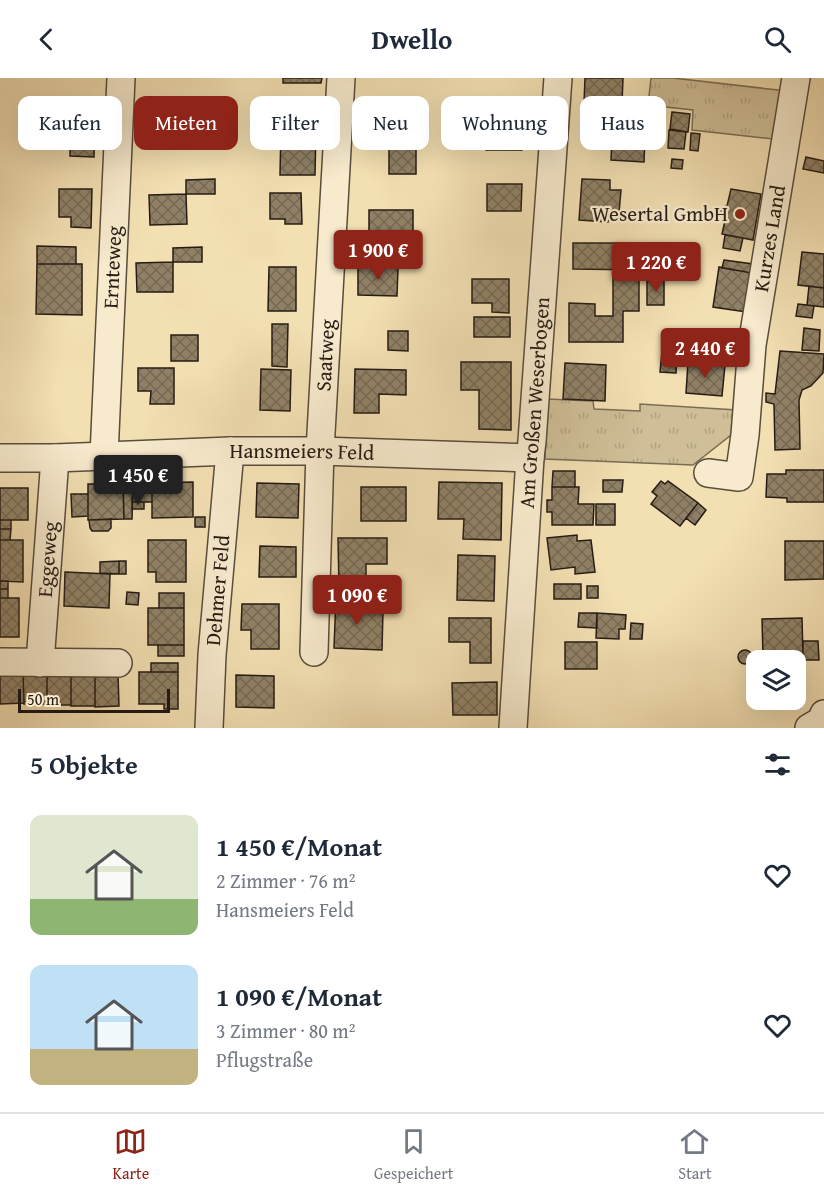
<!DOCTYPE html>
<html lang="de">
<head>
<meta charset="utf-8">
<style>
  :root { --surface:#fff; --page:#f6f6f7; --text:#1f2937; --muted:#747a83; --line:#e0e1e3; --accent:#8f2418 }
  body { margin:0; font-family:"Gentium Book Plus",serif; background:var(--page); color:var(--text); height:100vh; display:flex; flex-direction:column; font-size:22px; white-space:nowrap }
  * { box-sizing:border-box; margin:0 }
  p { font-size:20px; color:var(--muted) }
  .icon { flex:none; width:33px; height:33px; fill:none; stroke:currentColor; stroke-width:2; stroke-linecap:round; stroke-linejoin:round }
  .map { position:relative; height:650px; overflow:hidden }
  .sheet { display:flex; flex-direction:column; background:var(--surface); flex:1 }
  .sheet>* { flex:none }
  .banner { position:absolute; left:18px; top:18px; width:789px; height:54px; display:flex; gap:12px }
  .fabs { position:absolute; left:746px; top:572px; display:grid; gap:12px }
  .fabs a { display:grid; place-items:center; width:60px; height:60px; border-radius:12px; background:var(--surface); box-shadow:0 6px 24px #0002; font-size:30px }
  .scale { position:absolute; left:18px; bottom:15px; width:152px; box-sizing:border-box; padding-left:6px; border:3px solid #261c14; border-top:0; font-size:16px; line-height:21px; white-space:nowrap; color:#261c14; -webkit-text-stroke:4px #f7eacd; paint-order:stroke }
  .price { position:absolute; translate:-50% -51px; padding:0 14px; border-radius:6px; background:var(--accent); color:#fff; font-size:20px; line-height:39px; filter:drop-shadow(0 2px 3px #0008) }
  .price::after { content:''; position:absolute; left:50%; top:36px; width:18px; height:14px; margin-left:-9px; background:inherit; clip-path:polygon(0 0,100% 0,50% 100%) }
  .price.on { background:#222; color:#fff }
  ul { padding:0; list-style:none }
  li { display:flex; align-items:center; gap:18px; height:150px; padding:0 30px }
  li span { display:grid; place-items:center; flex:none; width:168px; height:120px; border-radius:12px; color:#555 }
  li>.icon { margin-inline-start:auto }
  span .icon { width:72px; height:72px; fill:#fffc; stroke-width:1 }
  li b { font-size:26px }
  h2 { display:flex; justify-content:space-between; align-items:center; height:72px; padding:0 30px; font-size:26px }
  .tag { padding:0 21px; border-radius:12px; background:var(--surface); box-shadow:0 6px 24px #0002; font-size:21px; line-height:54px }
  .tag.on { background:var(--accent); color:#fff }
  header { display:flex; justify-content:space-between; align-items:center; height:78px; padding:0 30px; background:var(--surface); font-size:27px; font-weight:700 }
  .tabs { display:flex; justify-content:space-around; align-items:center; height:84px; border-top:2px solid var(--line); background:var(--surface); font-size:16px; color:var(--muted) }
  .tabs a { display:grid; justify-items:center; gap:3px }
  .tabs .on { color:var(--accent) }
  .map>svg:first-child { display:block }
  .grass { fill:url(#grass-tufts); stroke:#7a6d56; stroke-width:1.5 }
  .building { fill:url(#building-cross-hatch); stroke:#261c14; stroke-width:1.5 }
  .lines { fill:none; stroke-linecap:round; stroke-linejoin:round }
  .minor-casing { stroke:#594d3c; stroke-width:30 }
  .minor { stroke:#f7eacd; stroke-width:27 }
  .poi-dot { fill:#8f2418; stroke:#f7eacd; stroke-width:2 }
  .labels { text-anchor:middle; stroke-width:4.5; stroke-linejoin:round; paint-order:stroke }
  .poi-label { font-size:21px; fill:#261c14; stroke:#f7eacd; text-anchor:end }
  .street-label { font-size:21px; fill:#261c14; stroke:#f7eacd }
</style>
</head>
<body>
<header><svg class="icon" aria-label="back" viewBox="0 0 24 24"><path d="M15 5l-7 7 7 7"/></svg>Dwello<svg class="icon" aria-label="search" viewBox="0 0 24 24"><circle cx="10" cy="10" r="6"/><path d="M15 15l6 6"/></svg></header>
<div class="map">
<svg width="824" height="650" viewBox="0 0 824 650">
  <defs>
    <pattern id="grass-tufts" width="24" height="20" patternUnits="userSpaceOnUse" patternTransform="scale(1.5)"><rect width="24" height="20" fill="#cfbe97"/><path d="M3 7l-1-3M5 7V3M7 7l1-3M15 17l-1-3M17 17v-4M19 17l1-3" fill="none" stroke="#b2a381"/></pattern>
    <pattern id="building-cross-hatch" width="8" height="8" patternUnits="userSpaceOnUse" patternTransform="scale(1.5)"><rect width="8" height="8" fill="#908166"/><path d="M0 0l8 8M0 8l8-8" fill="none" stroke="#756953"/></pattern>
  </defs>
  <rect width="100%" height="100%" fill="#f2dfb2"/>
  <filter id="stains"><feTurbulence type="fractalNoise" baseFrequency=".00333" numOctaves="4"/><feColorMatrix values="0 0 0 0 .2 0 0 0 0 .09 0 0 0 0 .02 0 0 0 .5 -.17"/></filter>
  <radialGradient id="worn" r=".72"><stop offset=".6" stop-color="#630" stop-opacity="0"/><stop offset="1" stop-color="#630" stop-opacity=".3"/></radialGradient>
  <path class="grass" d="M651,0H673L787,13L782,62L692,52L693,32L648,27Z
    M547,321L593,323L594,331L640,333V326L737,332L736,353L693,387L545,381Z"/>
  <path class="building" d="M283,0H322L321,5H283Z
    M585,0H623L622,26L584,24Z
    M46,24L95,25L94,79L70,78V58H45Z
    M261,25H291V42H261Z
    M672,34L690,36L688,54L670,51Z
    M150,37H186L187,66L150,67Z
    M370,40L416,41V96H389V70H370Z
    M486,45H523L522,72H486Z
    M281,50L316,51L315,97H280Z
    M669,52L686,54L684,71L668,70Z
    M691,55L700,56L698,73L690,72Z
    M612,58L645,59L644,84L611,82Z
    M806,79L824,83V95L803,91Z
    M672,81L683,82L682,91L671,90Z
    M215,101V116H186V102Z
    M582,101L610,102V112H621L619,135L609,134L608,144L579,142Z
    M487,106H522L521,133H487Z
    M59,111H92L91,150L71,149V139H59Z
    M731,111L761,116L753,162L722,156L726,138L722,137L721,133L723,129L727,128Z
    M270,115H301L302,146H285V141H270Z
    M186,116L187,146L150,147L149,117Z
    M369,132H413V164H369Z
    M725,157L743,160L740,173L723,170Z
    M573,165H642V192L573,191Z
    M37,168L76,169V186H37Z
    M202,169V184H173V170Z
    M802,174L824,176V210L798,207Z
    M724,182L753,186L752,195L722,190Z
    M173,184V214H137L136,185Z
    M37,186H82V237L36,236Z
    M269,189H296V233H268Z
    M358,189L398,190L397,218L358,217Z
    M719,189L752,195L746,234L713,229Z
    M613,196H639V233H623V264H569V225L595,226V238H613Z
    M472,201H509V235L492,234V225H472Z
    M647,203H664V227H647Z
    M809,208L824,210V229L807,227Z
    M798,226L814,228L812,240L796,238Z
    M474,239H510V259H474Z
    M272,246H288L287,289L272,288Z
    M804,250L820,252L819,273L802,272Z
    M388,253H408V273L388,272Z
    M171,257H198V283H171Z
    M780,273L824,276L823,295L811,308L802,312L799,322L800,371L775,372L774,326L766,324V315L775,316Z
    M662,274L677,275L676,295L660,294Z
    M461,284H511V352L479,351V312H461Z
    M688,284L725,287L722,318L686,315Z
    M565,285L606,287L605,323L563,321Z
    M138,290H174V326H150L151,313H138Z
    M261,291L291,292L290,333L260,332Z
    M355,291L406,292V317L379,316V335H354Z
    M786,392H824V424H787V420L766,419L767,396H786Z
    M553,393H575V409H552Z
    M603,402H623L622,414H603Z
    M661,403L665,406L668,403L698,425L680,448L651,426L657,418L652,414Z
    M193,404V439L152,440V405Z
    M439,404L502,405L501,462L463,461L464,441H438Z
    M133,405H152V424H132Z
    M257,405L299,406L298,440L256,439Z
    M88,406H123L124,441L88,442Z
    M123,408H133L132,441H124Z
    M361,409H406V443H361Z
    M552,409H579L578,426H594L593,447H552V434H547V422H552Z
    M0,410H28V442H0Z
    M71,416H88V438L72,439Z
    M132,424H144V431H132Z
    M698,425L706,432L695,447L686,440Z
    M596,426H615V447H596Z
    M195,439H205V449H195Z
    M111,441V450L108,453H92L90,450L89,442Z
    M0,442H11V451H0Z
    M0,451H11L10,462H0Z
    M577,457V463L591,462L595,494L575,496V489L551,492L547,460Z
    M338,460H387V486H366V510H339Z
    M0,462H23V504L0,503Z
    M148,462H186V504H156V494H148Z
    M785,463H824V501L785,502Z
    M260,468L296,469V499H259Z
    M458,477L495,478L494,523L457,522Z
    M119,483V496L100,495V484Z
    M119,483H126V496H119Z
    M65,494L110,496L109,530L64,528Z
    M0,503H8V511H0Z
    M554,506H581V521H554Z
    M587,508H598V520H587Z
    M0,511H8V520H0Z
    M127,514L139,515L138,527L126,526Z
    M159,515H184V530H159Z
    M336,518H359L358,533H383L382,572L334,570Z
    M0,520H19V559H0Z
    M242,526H279V571H251V552H241Z
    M148,530H184V567H148Z
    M579,535H597V550L578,549Z
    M597,535L626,537L625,551H619V561L596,560Z
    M449,540H491V585H470V564H449Z
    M802,540L803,577H790V582H768V578H763L762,541Z
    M631,545L643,546L642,561H630Z
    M803,563H818L819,582H803Z
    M565,564H597V591H565Z
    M158,567H184V578H158Z
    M738 579a7 7 0 1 1 14 0a7 7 0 1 1-14 0Z
    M151,585H178V594H151Z
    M0,593H23L24,625L0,626Z
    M47,593V626H24L23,594Z
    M71,594V627H47V595Z
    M139,594H178V631H164V626H139Z
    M95,595V628H71V596Z
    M95,596H118L119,628L95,629Z
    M236,597L274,598V630L236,629Z
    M497,604V637H453L452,605Z"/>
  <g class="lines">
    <g class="minor-casing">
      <g id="minor">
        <path id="s1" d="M104,378L121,0"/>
        <path id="s2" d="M0,380H55L230,373H320L530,380"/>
        <path id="s3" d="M708,395L739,399L745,357L752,267L796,0"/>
        <path id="s4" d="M314,574L320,373L341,0"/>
        <path d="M0,584L118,585"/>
        <path id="s5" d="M40,585L55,380"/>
        <path id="s6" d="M209,650L212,577L230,373"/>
        <path id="s7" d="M513,650L530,380L532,363L558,0"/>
        <path d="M809,650L821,643L824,636"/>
      </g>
    </g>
    <use href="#minor" class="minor"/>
  </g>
  <circle class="poi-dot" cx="740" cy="136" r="6"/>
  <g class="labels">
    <g class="poi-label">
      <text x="728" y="143">Wesertal GmbH</text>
    </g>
    <g class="street-label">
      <text dy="7" stroke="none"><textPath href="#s3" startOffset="272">Kurzes Land</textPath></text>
      <text dy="7" stroke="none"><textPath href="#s1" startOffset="189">Ernteweg</textPath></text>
      <text dy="7" stroke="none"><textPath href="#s4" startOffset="297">Saatweg</textPath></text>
      <text dy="7" stroke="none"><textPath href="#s7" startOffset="326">Am Großen Weserbogen</textPath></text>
      <text dy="7" stroke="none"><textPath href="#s2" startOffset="302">Hansmeiers Feld</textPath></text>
      <text dy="7" stroke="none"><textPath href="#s5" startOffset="104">Eggeweg</textPath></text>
      <text dy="7" stroke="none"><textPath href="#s6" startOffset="138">Dehmer Feld</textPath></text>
    </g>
  </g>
  <rect width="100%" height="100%" filter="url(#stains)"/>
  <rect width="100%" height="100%" fill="url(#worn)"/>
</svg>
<div class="fabs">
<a><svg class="icon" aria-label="layers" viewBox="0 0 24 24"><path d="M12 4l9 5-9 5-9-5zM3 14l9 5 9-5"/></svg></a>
</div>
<div class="scale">50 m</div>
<b class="price" style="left:378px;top:203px">1 900 €</b>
<b class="price" style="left:656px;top:215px">1 220 €</b>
<b class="price" style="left:705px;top:301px">2 440 €</b>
<b class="price on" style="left:138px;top:428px">1 450 €</b>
<b class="price" style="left:357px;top:548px">1 090 €</b>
<div class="banner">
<a class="tag">Kaufen</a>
<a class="tag on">Mieten</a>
<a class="tag">Filter</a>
<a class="tag">Neu</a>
<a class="tag">Wohnung</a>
<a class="tag">Haus</a>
</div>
</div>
<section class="sheet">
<h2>5 Objekte<svg class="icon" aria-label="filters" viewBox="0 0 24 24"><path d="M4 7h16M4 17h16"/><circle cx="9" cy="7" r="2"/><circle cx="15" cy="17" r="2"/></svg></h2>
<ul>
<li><span style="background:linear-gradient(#dfe7d0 70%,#8fb573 0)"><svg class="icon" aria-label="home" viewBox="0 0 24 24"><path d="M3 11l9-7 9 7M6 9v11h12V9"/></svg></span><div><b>1 450 €/Monat</b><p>2 Zimmer · 76 m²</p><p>Hansmeiers Feld</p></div><svg class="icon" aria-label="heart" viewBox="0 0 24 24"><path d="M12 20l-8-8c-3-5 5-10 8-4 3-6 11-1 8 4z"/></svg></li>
<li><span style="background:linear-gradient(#bfe0f5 70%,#c2b280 0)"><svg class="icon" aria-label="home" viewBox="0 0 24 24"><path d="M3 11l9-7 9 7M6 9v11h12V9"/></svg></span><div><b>1 090 €/Monat</b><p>3 Zimmer · 80 m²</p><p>Pflugstraße</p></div><svg class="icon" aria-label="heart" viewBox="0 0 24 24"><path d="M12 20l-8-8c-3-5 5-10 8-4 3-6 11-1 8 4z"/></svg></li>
</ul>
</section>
<nav class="tabs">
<a class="on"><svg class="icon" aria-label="map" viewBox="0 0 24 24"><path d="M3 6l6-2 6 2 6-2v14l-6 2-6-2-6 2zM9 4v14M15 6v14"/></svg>Karte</a>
<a><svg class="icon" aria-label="saved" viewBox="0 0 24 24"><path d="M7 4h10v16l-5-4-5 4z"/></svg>Gespeichert</a>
<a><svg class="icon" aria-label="home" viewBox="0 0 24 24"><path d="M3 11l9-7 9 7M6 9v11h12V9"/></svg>Start</a>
</nav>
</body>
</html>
